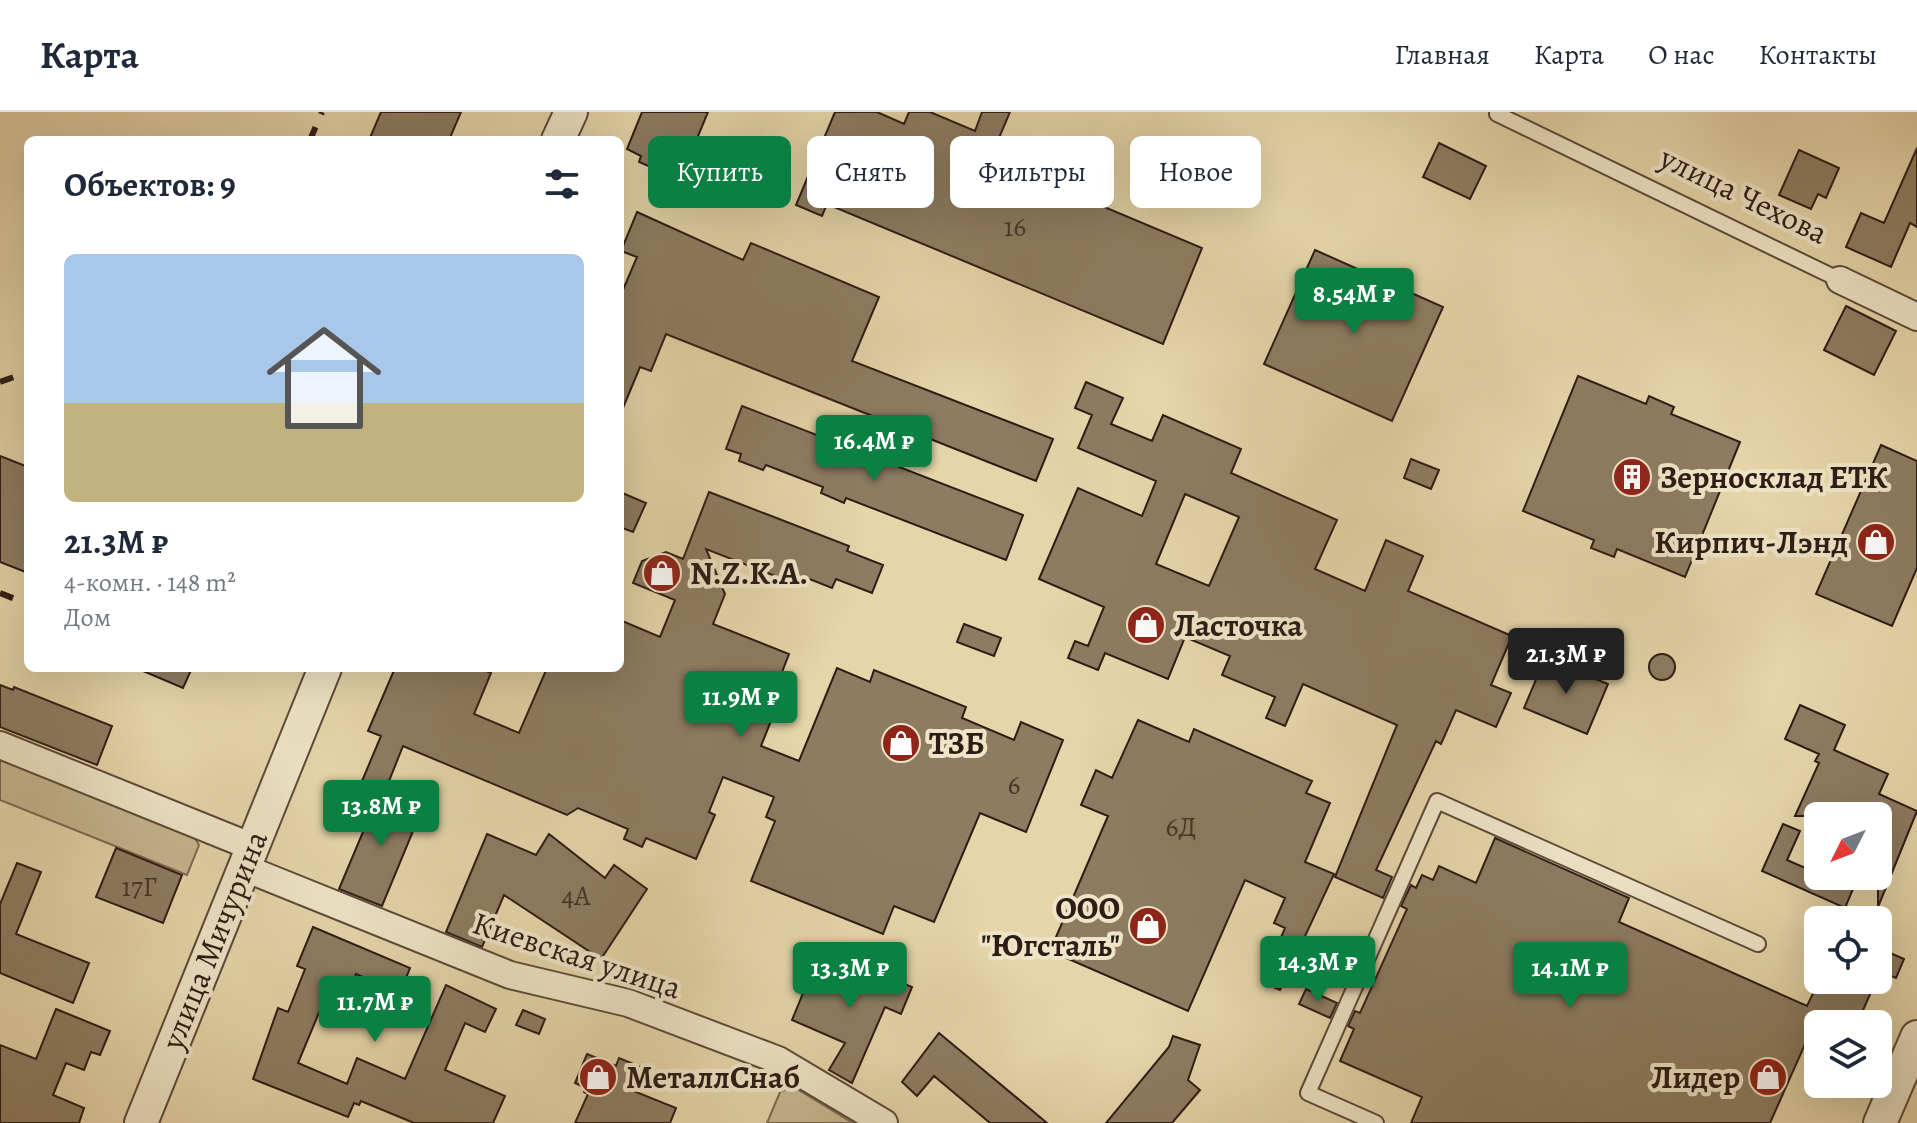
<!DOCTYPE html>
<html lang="ru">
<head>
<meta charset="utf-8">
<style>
  :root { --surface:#fff; --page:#f6f6f7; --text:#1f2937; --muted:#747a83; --line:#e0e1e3; --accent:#0b8043 }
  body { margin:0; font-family:Alegreya,serif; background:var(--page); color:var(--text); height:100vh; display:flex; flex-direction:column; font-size:30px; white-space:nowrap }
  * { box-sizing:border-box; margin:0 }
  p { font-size:26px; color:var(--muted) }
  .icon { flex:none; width:44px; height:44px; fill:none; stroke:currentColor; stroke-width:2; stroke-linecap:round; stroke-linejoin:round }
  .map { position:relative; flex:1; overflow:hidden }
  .drawer { position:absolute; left:24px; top:24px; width:600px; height:536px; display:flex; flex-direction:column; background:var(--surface); border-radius:12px; box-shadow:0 8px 32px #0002 }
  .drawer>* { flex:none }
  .hud { position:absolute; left:648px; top:24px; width:760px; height:72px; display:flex; gap:16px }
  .needle { width:52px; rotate:228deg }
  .controls { position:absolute; left:1804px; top:690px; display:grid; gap:16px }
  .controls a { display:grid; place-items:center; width:88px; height:88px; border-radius:12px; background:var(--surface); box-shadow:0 8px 32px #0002; font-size:40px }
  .price { position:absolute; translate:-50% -68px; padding:0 18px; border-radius:8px; background:var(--accent); color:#fff; font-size:26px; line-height:52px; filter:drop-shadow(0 2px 4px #0008) }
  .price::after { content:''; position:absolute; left:50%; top:48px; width:24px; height:18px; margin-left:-12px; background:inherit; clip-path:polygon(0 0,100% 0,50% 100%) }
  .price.selected { background:#222; color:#fff }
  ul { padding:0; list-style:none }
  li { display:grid; align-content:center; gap:16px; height:424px; padding:0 40px }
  li span { display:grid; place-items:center; height:248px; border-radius:12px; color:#555 }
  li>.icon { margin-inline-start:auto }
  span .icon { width:144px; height:144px; fill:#fffc; stroke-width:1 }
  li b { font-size:34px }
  h2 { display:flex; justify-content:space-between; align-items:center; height:96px; padding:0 40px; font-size:34px }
  .pill { padding:0 28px; border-radius:12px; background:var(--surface); box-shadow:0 8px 32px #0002; font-size:28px; line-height:72px }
  .pill.selected { background:var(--accent); color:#fff }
  header { display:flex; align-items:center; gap:48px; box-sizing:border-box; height:112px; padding:0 40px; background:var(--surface); border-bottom:2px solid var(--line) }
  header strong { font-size:38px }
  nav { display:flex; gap:44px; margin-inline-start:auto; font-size:28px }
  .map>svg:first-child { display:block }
  .green { fill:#c6b690; stroke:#7a6952; stroke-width:2 }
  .building { fill:#8d7c62; stroke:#2e1c15; stroke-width:2; fill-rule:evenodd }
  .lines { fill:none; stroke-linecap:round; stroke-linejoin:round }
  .service-casing { stroke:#5c4a3a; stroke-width:18 }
  .minor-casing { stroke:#5c4a3a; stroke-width:30 }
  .tertiary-casing { stroke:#5c4a3a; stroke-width:36 }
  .service { stroke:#eee4c7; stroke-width:14 }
  .minor { stroke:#eee4c7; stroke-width:26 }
  .tertiary { stroke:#eee4c7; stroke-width:32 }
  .rail { stroke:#2e1c15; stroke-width:6; stroke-dasharray:14 14; stroke-linecap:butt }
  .labels { text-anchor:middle; stroke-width:8; stroke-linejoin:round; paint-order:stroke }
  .number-label { font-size:28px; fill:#463428 }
  .street-label { font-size:32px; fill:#2e1c15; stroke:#eee4c7 }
  .poi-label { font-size:32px; font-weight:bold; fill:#2e1c15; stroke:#eee4c7; text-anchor:start }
</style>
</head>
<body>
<header>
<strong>Карта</strong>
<nav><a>Главная</a><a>Карта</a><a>О нас</a><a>Контакты</a></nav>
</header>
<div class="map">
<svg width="1917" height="1011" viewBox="0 0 1917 1011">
  <rect width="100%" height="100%" fill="#e5d5a9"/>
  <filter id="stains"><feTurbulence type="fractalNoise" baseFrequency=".0025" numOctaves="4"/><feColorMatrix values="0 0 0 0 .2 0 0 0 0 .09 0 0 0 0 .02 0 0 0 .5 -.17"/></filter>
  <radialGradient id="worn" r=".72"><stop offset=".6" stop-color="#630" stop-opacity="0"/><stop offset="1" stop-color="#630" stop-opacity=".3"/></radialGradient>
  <path class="green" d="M0,646L193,723L199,733L187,763L0,688Z
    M792,974L853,1011H767L780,980Z"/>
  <path class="building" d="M381,0H461L449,28H369Z
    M642,0H708L684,58L664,50L660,59L639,50L641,44L627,37Z
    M835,0H877L904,12L909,0H930L975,19L982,0H1010L990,47L1202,136L1163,232L827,92L822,104L796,93Z
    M1439,31L1486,54L1470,87L1423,65Z
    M1917,36V115L1910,111L1891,155L1846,135L1861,101L1884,111Z
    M1799,38L1839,56L1826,86L1818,82L1811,97L1779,83Z
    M637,100L743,148L751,131L879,185L852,249L1053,327L1036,369L666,222L651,259L640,255L620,303V185L637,145L621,139Z
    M1315,138L1443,195L1392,309L1264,252Z
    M1846,194L1896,219L1874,263L1824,238Z
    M1578,264L1646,292L1649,284L1674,295L1671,302L1740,330L1685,465L1617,437L1614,445L1591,436L1594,428L1523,399Z
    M1086,270L1123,286L1111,312L1152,329L1163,303L1241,337L1231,361L1337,408L1315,457L1365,479L1386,428L1423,444L1408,479L1512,524L1491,573L1511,581L1496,615L1456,598L1441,632L1436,629L1376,758L1392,765L1383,786L1335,765L1397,613L1303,572L1285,614L1266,606L1275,585L1222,563L1230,544L1185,525L1168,567L1105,541L1098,558L1068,546L1075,529L1088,534L1104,495L1039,467L1078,376L1142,404L1156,369L1078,336L1092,303L1075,296ZM1185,382L1239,405L1209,474L1156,452Z
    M742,294L1023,403L1006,448L846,386L844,391L821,381L823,375L766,353L763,358L739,349L741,342L726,337Z
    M1881,333L1917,349V456L1892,514L1816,482Z
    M0,344L28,355V461L0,450Z
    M1411,347L1439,358L1431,377L1404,366Z
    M620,380L646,391L633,420L620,415Z
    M709,380L849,434L847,439L883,453L872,481L836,467L832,476L807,466L803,475L706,437L725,482L713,512L789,542L779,568L786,571L761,634L799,649L837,556L870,570L874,558L966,595L962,606L1014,628L1021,610L1063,628L1026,720L980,701L934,810L894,794L883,822L751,769L775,709L766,705L774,685L723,665L709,700L715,703L696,747L646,726L642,735L624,727L628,717L578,696L567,703L403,634L385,679L362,669L381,624L368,619L395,556H479L491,561L474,602L519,621L547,556H620V508L660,525L675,488L633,471L642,449L666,440L683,447Z
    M964,512L1001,526L994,544L957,530Z
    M1649 555a13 13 0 1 1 26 0a13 13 0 1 1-26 0Z
    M1545,546L1608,572L1587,622L1524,596Z
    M136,556H192L183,576Z
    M0,573L13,578L14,575L112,614L97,653L0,615Z
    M1800,593L1845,613L1834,638L1888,662L1879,682L1917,699L1878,795V704H1795L1819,651L1815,649L1819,642L1785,627Z
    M1138,608L1189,630L1194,617L1312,669L1306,681L1330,691L1305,750L1334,762L1280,878L1262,870L1285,816L1274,811L1285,786L1245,768L1188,899L1050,839L1108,704L1081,693L1096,658L1112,666Z
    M381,677L423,695L382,794L339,777Z
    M1783,712L1800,719L1787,748L1853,777L1845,796L1762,759Z
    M487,722L536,743L549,722L605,766L614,753L647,777L601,847L504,783L482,835L446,820Z
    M1495,726L1629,786L1619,810L1807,894L1818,871L1842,881L1847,870L1871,880L1857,912H1839L1818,903L1770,1011H1411L1422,985L1340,949L1354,917L1348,914L1355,899L1360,901L1407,797L1401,794L1411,773L1416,776L1422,763L1433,768L1439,754L1476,771Z
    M116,736L182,763L163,811L96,785Z
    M17,751L41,760L16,822L89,851L73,891L0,861V792Z
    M313,815L410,856L400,881L356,862L341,898L323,891L298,951L347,972L357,946L405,967L446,873L496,897L485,920L465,911L445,958L505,984L493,1011H414L361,989L359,993L354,991L348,1005L253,967L278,896L288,900L305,857L297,854Z
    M1888,840L1904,847L1896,866L1879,859Z
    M841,846L912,875L901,902L885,895L852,971L829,958L845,931L792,908L810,864L830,873Z
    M1306,877L1337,891L1330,906L1299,892Z
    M56,897L110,919L100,943L91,940L84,958L66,951L53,983L84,996L79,1011H0V933L36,947Z
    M523,898L545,907L539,922L516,913Z
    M939,921L1047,1011H990L934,964L917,984L902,970Z
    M1173,924L1200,933L1188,968L1200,978L1172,1011H1106L1169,935Z
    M587,942L616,954L619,946L641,955L631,978L676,996L670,1011H575L588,982L584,980L586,976L575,971Z"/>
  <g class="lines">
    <g class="service-casing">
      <path id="service" d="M1497,2L1840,168
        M1376,1011L1308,981L1437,689L1758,832"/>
    </g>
    <g class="minor-casing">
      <path id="minor" d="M1840,168L1917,205
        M0,633L250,734
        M242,755L510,863L628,891L778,948L884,1011"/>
    </g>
    <g class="tertiary-casing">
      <path id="tertiary" d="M558,28L571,0
        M141,1011L325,556
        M1880,1011L1917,925"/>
    </g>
    <use href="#service" class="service"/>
    <use href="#minor" class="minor"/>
    <use href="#tertiary" class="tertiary"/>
    <path class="rail" d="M310,28L322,0
      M0,270L28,260
      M0,481L28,492"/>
  </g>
  <defs>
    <g id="building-disc" transform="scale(2)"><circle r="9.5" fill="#8f2418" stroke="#eee4c7"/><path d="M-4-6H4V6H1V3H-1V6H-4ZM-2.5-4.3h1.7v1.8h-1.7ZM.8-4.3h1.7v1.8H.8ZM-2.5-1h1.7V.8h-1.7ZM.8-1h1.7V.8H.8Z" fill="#fff"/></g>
    <g id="shop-disc" transform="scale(2)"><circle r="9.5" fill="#8f2418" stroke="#eee4c7"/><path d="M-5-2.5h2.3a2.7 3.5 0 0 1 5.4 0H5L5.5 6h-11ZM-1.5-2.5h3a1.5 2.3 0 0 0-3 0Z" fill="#fff"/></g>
  </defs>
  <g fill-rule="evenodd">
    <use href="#building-disc" x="1632" y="365"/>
    <use href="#shop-disc" x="1876" y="430"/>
    <use href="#shop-disc" x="662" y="461"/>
    <use href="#shop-disc" x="1146" y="513"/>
    <use href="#shop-disc" x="901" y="631"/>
    <use href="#shop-disc" x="1148" y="814"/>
    <use href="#shop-disc" x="598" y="965"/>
    <use href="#shop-disc" x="1768" y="965"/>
  </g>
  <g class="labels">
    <g class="number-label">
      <text x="1015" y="124">16</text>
      <text x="1014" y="682">6</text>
      <text x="1181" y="724">6Д</text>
      <text x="139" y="784">17Г</text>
      <text x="576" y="793">4А</text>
    </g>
    <g class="street-label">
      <text transform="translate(1744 83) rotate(26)" y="11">улица Чехова</text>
      <text transform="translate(214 828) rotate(-68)" y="11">улица Мичурина</text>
      <text transform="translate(577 843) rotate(18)" y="11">Киевская улица</text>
    </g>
    <g class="poi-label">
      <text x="1660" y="376">Зерносклад ЕТК</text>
      <text x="1848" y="441" text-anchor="end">Кирпич-Лэнд</text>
      <text x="690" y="472">N.Z.K.A.</text>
      <text x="1174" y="524">Ласточка</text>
      <text x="929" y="642">ТЗБ</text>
      <text x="1120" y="807" text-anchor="end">ООО<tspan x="1120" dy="37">"Югсталь"</tspan></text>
      <text x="626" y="976">МеталлСнаб</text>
      <text x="1740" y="976" text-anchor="end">Лидер</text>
    </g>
  </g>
  <rect width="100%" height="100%" filter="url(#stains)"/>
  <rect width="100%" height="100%" fill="url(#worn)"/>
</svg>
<div class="controls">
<a><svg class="needle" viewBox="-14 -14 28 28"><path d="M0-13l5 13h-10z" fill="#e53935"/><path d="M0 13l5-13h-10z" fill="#747a83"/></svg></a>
<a><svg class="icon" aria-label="locate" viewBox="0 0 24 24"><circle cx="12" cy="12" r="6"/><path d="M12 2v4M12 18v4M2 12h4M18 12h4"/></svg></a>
<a><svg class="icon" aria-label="layers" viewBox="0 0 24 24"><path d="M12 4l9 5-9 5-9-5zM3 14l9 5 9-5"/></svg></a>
</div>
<b class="price" style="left:1354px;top:224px">8.54M ₽</b>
<b class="price" style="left:874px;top:371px">16.4M ₽</b>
<b class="price selected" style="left:1566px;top:584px">21.3M ₽</b>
<b class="price" style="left:741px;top:627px">11.9M ₽</b>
<b class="price" style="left:381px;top:736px">13.8M ₽</b>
<b class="price" style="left:1318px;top:892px">14.3M ₽</b>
<b class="price" style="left:850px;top:898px">13.3M ₽</b>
<b class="price" style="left:1570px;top:898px">14.1M ₽</b>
<b class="price" style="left:375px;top:932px">11.7M ₽</b>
<div class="hud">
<a class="pill selected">Купить</a>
<a class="pill">Снять</a>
<a class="pill">Фильтры</a>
<a class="pill">Новое</a>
</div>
<section class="drawer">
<h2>Объектов: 9<svg class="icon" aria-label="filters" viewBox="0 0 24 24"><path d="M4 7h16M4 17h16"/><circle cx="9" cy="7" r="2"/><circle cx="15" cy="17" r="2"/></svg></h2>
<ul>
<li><span style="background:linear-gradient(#a9c7e8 60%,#c2b280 0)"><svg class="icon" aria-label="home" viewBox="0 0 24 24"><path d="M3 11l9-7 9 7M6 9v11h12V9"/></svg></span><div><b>21.3M ₽</b><p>4-комн. · 148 m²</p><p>Дом</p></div></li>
</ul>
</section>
</div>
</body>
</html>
